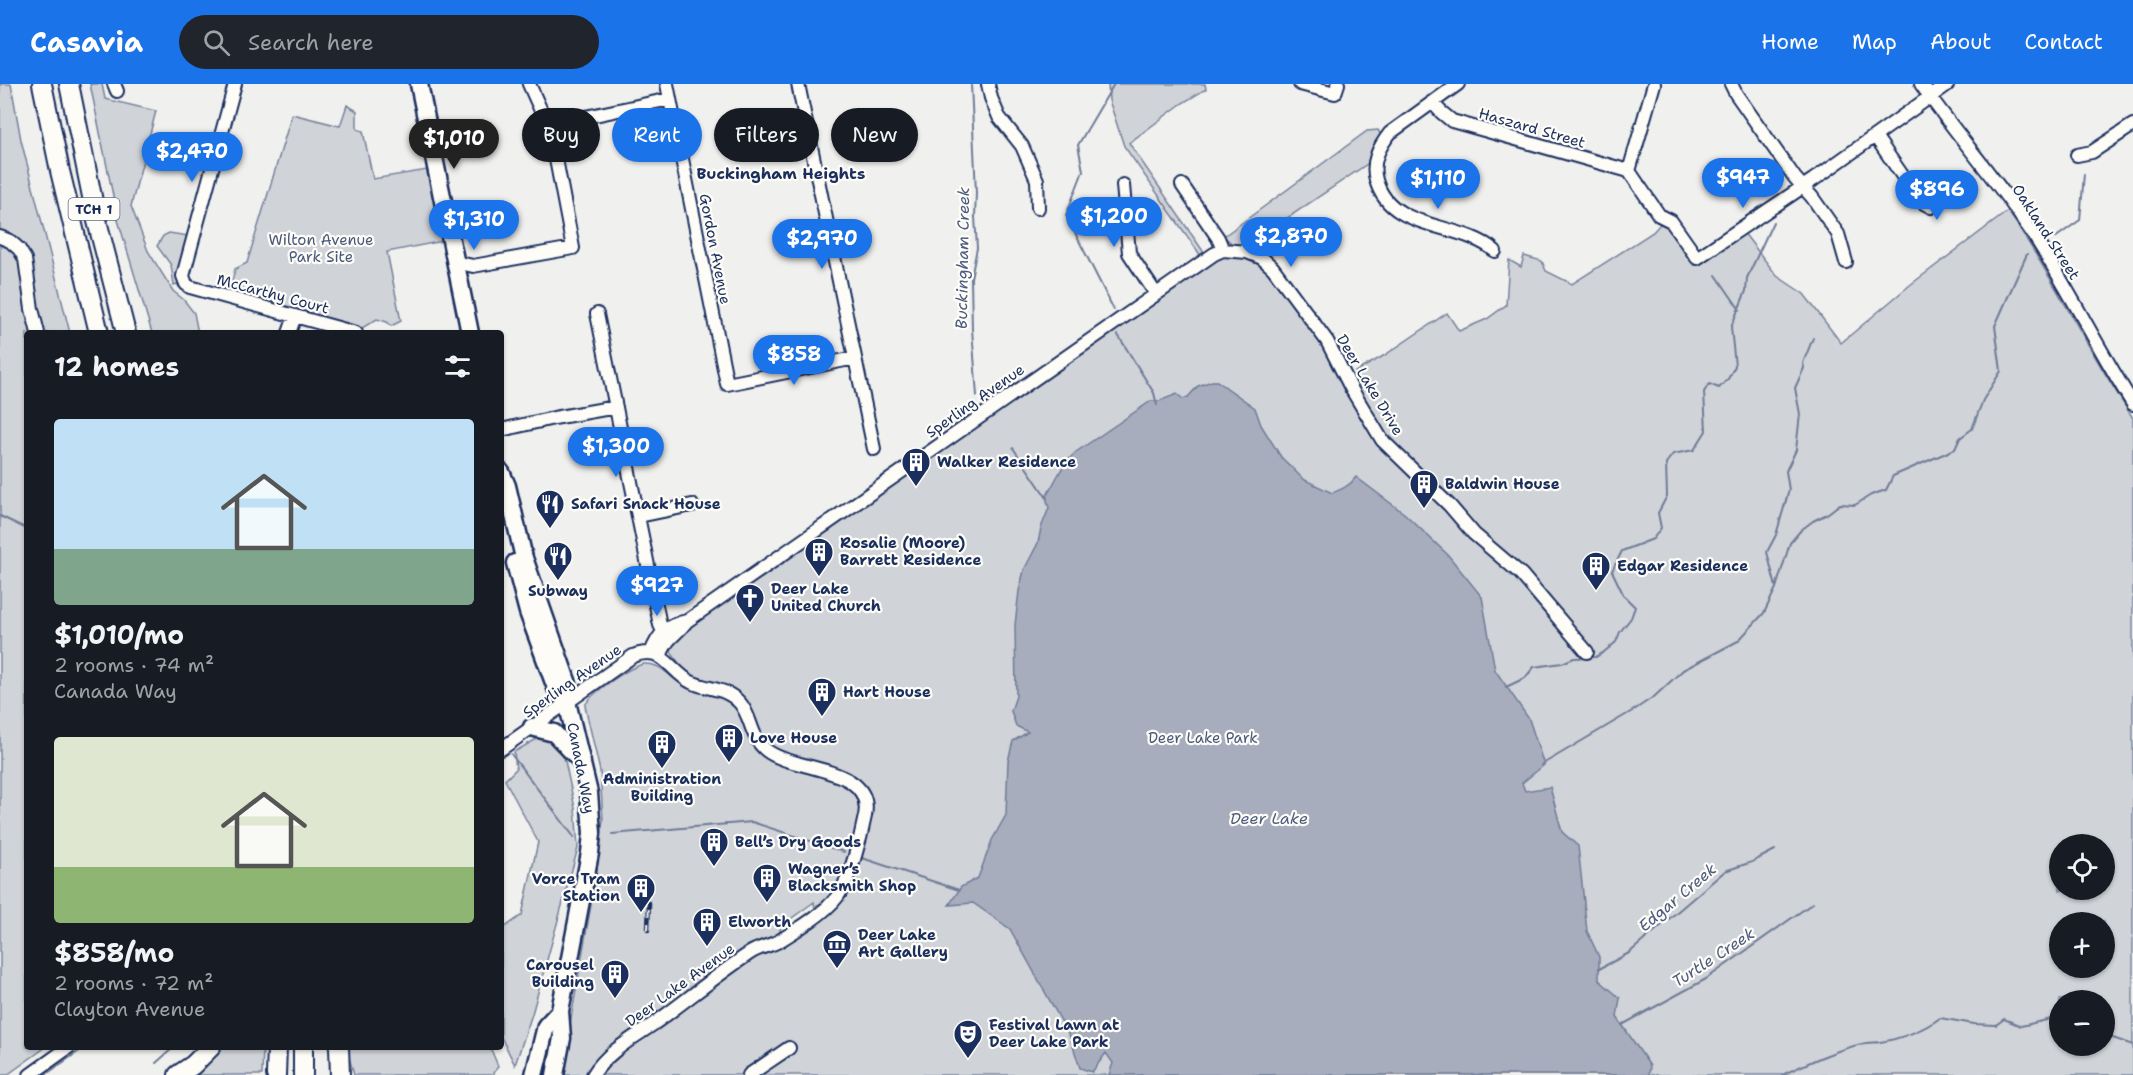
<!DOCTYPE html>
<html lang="en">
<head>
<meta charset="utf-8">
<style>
  :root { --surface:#171b24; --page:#20242c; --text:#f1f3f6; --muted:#9ea1a6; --accent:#1a73e8 }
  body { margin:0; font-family:"Shantell Sans",sans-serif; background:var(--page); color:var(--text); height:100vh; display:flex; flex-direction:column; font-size:22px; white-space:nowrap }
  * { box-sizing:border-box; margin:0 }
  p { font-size:20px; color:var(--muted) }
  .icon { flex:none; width:33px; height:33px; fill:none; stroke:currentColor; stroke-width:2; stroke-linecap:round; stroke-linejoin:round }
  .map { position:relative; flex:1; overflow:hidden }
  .side { position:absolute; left:24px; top:246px; width:480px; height:720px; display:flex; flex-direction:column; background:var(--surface); border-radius:6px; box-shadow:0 2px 4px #0004 }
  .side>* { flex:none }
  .top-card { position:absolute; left:522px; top:24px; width:570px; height:54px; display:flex; gap:12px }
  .tools { position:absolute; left:2049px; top:750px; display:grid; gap:12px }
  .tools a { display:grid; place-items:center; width:66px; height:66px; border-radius:50%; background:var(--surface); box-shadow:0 2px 4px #0004; font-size:30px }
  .price { position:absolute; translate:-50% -51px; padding:0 14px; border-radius:21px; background:var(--accent); color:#fff; font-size:20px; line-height:39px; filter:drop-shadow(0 2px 3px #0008) }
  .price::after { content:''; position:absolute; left:50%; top:36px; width:18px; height:14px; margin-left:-9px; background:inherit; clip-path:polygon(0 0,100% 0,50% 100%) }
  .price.on { background:#222; color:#fff }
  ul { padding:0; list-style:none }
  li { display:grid; align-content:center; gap:12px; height:318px; padding:0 30px }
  li span { display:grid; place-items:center; height:186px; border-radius:6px; color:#555 }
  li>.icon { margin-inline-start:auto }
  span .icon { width:108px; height:108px; fill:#fffc; stroke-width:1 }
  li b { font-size:26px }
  h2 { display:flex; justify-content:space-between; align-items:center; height:72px; padding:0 30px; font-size:26px }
  .pill { padding:0 21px; border-radius:27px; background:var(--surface); box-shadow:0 2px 4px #0004; font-size:21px; line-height:54px }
  .pill.on { background:var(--accent); color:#fff }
  header { display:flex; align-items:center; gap:36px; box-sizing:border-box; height:84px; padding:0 30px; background:var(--accent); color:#fff }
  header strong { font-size:28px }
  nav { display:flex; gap:33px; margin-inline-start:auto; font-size:21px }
  .search { width:420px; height:54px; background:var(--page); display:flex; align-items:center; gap:15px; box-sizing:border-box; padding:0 21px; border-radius:33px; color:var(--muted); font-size:22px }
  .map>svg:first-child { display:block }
  .green { fill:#d0d3d8; stroke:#76819b; stroke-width:1.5; fill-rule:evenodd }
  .water { fill:#a7adbd; stroke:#6f7b97; stroke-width:1.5 }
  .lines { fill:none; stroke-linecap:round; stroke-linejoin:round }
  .stream { stroke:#6f7b97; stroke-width:2 }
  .minor-casing { stroke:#1b2f5e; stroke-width:16 }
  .major-casing { stroke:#1b2f5e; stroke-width:21 }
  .highway-casing { stroke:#1b2f5e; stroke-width:22 }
  .minor { stroke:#fdfcf7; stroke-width:12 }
  .major { stroke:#fdfcf7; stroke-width:16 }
  .highway { stroke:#fdfcf7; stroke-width:18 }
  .rail-casing { stroke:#1b2f5e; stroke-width:4.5 }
  .rail { stroke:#fdfcf7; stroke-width:2; stroke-dasharray:7; stroke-linecap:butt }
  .labels { text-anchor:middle; stroke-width:4.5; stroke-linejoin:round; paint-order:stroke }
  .shield { fill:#fdfcf7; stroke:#5f6c8c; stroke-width:1.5 }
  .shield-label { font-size:14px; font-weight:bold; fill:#1b2f5e }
  .street-label { font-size:15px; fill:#1b2f5e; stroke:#fdfcf7 }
  .park-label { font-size:15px; fill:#48587c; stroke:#fdfcf7 }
  .poi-label { font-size:15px; font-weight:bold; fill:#1b2f5e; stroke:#fdfcf7; text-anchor:start }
  .neighbourhood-label { font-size:16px; font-weight:bold; fill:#1b2f5e; stroke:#fdfcf7 }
  .water-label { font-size:16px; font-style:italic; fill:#4c5b7f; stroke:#fdfcf7 }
</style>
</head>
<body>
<header>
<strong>Casavia</strong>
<div class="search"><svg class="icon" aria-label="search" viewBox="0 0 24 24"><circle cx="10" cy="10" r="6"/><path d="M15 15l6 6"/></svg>Search here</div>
<nav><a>Home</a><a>Map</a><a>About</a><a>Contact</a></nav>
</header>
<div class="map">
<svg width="2133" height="991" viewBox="0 0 2133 991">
  <rect width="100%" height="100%" fill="#f0f0ee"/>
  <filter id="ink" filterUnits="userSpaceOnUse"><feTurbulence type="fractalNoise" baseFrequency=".0167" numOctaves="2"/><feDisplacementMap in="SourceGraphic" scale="12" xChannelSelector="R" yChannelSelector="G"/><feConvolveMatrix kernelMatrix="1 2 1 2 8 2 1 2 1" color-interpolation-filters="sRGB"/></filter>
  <g filter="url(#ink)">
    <path class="green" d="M0,0H11L21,56L70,249H27V963H46L7,991H0Z
      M90,0H102L105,15L156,27L131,122L148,167L173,207L184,216L194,229L198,249H152L118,136Z
      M1108,0H1205L1206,5L1181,20L1129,59L1205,170L1201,172L1124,62L1109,16Z
      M347,21L357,27V45L363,47L373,95L427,86L443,157L387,168L401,237L391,242L387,238L377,235L362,244H356L237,210L238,207L230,205L235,185L247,179L292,30L340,42Z
      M1378,46L1381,51L1370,78L1246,162L1232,160L1224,152L1367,47Z
      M2008,127C2054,194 2088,267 2133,334V991H598L609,978L755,871L774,864L852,795L873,720L867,704L855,692L782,670C750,652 762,631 741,612C728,600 714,601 699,595C690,591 684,586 678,578C675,573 669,568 670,562C673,551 703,534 712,527L713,524L1218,174L1226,172L1247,174L1265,184L1321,257L1386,362L1485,456L1390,361L1354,301V294L1357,291L1355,288L1385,271L1447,229L1459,247L1487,235L1506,221L1509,176L1521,183L1524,172L1542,177L1546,187L1572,200L1653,148L1660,140L1669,141L1698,180L1744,149L1777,192L1804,210L1841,259L1910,201ZM2060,760H2104V806H2060ZM2060,838H2104V884H2060ZM2060,916H2104V962H2060Z
      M169,149L189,152L178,194L180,202L179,203L177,200L174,201L171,181L157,162L163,152Z
      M644,580C664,579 670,596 687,603C703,610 724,607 736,623C747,637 749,659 763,670C803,705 879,673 854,756C849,773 846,793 835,808C830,815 822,820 815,826L814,818L781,842L779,851L673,919C641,934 613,967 588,991H561L596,793L603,736L600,687L585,622C589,610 631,582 644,580Z
      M540,653L549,655L559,663L565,677L575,724L578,764L532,930L515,981L501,953V846L522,831L538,758L505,696L516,685L514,668Z
      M219,963H263L262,991H186Z
      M346,963H490L498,982L493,991H354Z"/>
    <path class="water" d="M1212,297H1217L1255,324L1261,341L1281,373L1303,395L1332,409C1342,405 1350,402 1356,393L1405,430L1448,471L1482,513L1495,586L1529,635L1544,681L1522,699L1525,707L1550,703L1562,748L1578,762L1587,847L1599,873V896L1620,914L1617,933L1650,982L1649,991H1109L1113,979L1106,969L1092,988L1080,984L1070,953L1010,845L973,819L949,821L961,803L978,794L992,756L1006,731L1008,677L1013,657L1028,648L1016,642L1011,627L1016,612L1015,541L1019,507L1024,486L1038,459L1041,444L1049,424L1046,413L1065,379L1076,368L1151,317H1159L1177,310L1183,315L1188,313L1198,302Z"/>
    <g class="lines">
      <path class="stream" d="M971,0L976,109L975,133L977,164L971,194L972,245L977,312
        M2055,154L2080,136L2084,90
        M1716,191L1740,226
        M1114,226L1066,131L1083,87L1078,61L1114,0
        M1118,251L1154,309L1157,321
        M1013,364L1047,414
        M0,432L27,445
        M1776,503L1767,468L1776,451L1789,406L1786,387L1796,366L1800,330L1795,304L1804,284L1803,279L1813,254
        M1506,603L1525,594L1534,583L1562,579L1574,574L1596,573L1604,568L1616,558L1620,548L1631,534L1635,523L1624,512L1612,487L1622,467L1653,455L1661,444L1658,429L1667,412L1666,379L1673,370L1694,366L1706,347L1704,308L1709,300L1719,304L1728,295L1735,282L1731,243L1746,207L1747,194L1773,138
        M511,670L574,753
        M1541,681L1634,626L1655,612L1683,586L1738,557L1764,529L1776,504L1790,459L1801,446L1813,437L1827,430L1840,420L1855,421L1871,411L1886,406L1893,392L1955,365L1960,354L1972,345L1983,316L2001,287L1995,242L2027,170
        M612,750L752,738L844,768
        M862,774L959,806
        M1599,885L1629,869L1725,787L1752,778L1775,766
        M1622,941L1706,895L1813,819
        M2104,951L2133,961
        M156,979L174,963
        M45,991L85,963
        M1782,991C1808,979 1837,965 1866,959C1870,958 1875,959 1880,958C1900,955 1924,946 1940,934L1974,940L1996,941L2004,935L2021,942L2060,933"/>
      <g class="minor-casing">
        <path id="minor" d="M114,0L117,7
          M235,0L183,192L186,200L190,203L356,249
          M667,0L727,300L855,274
          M798,0L874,365
          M988,0L991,14L999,33L1022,62L1037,96L1038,124
          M1300,0L1335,9L1338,0
          M1458,0L1390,49C1379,63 1371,78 1376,96C1390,148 1460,137 1495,167
          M1731,0L1736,10L1795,94L1812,113L1838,150L1846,178
          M1921,0C1956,50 1997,96 2031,147C2068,203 2097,263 2133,320
          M1432,18L1441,28L1452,37L1629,87
          M548,41L670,15
          M1875,52L1920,117L1931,123L1936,119L1937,113
          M2077,71L2092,68L2133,41
          M1629,87L1659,131L1671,137L1697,174L1813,96L1948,0
          M1629,87L1654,0
          M1123,101L1129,169L1156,210
          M1182,101L1218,154L1223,166
          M0,153L10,157L19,165L25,175L32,225L38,249
          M455,178L473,182L573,164L551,49L529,0
          M597,230L660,541L663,547
          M289,249L295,232
          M501,346L554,334L616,323
          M639,432L692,421
          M651,569C658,550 667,541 687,537
          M660,573C667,552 675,553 687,537L1214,170L1223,166L1247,168L1262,174L1273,184L1327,257L1352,306L1382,356L1450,422L1474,450L1521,490L1587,568
          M501,665L633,572C640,569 648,568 655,570C669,576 677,591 691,598C708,606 726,603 740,619C752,633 750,653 766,666C793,688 875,681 865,732C861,753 850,796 837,813C825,829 797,846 779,857C770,862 759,863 750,869C717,891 687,916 655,939C633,954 607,968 593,991
          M30,991L69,963
          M749,991L789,964"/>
      </g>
      <g class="major-casing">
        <path id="major" d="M419,0L470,249
          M501,388L507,402L524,474L568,600L567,618L589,709L592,749L590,769L560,927L562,954L555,991
          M515,479L528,528L556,604L567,618
          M532,643L554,649L582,678
          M534,991L546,942L560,927"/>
      </g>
      <g class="highway-casing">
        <path id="highway" d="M42,0L60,87L99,249
          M69,0L97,137L126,249
          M339,963L340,991
          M178,991L193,981L211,963
          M276,991L277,963
          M303,991V963"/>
      </g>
      <use href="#minor" class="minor"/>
      <use href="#major" class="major"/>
      <use href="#highway" class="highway"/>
      <g class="rail-casing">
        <path id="rail" d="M648,846L649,819"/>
      </g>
      <use href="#rail" class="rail"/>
    </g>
  </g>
  <defs>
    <g id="building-pin" transform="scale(1.5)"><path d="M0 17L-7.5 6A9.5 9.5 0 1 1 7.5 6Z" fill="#1b2f5e" stroke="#fdfcf7"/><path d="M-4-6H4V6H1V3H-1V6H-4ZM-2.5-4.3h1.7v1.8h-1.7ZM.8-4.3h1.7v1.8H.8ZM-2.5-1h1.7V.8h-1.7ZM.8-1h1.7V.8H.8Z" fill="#fff"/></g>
    <g id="restaurant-pin" transform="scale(1.5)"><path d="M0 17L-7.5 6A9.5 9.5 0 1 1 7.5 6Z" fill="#1b2f5e" stroke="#fdfcf7"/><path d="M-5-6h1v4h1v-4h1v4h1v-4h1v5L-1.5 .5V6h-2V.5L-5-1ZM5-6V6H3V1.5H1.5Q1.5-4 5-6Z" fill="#fff"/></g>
    <g id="church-pin" transform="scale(1.5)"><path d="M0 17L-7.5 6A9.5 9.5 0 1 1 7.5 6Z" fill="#1b2f5e" stroke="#fdfcf7"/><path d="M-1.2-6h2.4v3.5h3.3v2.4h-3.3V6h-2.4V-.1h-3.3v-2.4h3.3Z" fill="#fff"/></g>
    <g id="museum-pin" transform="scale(1.5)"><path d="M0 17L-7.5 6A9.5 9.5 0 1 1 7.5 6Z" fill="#1b2f5e" stroke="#fdfcf7"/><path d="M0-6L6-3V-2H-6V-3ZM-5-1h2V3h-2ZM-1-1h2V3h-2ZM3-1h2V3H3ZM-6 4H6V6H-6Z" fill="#fff"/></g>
    <g id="theatre-pin" transform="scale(1.5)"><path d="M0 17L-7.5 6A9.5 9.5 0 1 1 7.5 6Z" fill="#1b2f5e" stroke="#fdfcf7"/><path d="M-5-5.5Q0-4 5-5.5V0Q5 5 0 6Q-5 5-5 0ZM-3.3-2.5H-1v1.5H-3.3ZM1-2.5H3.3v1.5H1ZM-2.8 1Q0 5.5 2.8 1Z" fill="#fff"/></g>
  </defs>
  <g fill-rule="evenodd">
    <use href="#building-pin" x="916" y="378"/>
    <use href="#building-pin" x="1424" y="400"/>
    <use href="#restaurant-pin" x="550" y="420"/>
    <use href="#building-pin" x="819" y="468"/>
    <use href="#restaurant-pin" x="558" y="472"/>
    <use href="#building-pin" x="1596" y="482"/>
    <use href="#church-pin" x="750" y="514"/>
    <use href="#building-pin" x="822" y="608"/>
    <use href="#building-pin" x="729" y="654"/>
    <use href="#building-pin" x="662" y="660"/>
    <use href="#building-pin" x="714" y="758"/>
    <use href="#building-pin" x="767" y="794"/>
    <use href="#building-pin" x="641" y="804"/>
    <use href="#building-pin" x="707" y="838"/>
    <use href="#museum-pin" x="837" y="860"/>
    <use href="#building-pin" x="615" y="890"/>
    <use href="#theatre-pin" x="968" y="950"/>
  </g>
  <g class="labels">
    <rect class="shield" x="68.5" y="114" width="51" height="22" rx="4.5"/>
    <g class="shield-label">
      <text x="94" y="130">TCH 1</text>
    </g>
    <g class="street-label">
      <text transform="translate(1532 44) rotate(16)" y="5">Haszard Street</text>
      <text transform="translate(2046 148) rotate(57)" y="5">Oakland Street</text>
      <text transform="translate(715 165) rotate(79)" y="5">Gordon Avenue</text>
      <text transform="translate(273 210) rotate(15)" y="5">McCarthy Court</text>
      <text transform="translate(1370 301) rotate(59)" y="5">Deer Lake Drive</text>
      <text transform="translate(975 317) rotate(-35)" y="5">Sperling Avenue</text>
      <text transform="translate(572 597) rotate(-35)" y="5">Sperling Avenue</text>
      <text transform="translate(581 684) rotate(79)" y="5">Canada Way</text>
      <text transform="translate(680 901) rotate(-36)" y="5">Deer Lake Avenue</text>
    </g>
    <g class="park-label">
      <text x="321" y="161">Wilton Avenue<tspan x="321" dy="17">Park Site</tspan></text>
      <text x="1203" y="659">Deer Lake Park</text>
    </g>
    <g class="poi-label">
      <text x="937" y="383">Walker Residence</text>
      <text x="1445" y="405">Baldwin House</text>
      <text x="571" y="425">Safari Snack House</text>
      <text x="840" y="464">Rosalie (Moore)<tspan x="840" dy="17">Barrett Residence</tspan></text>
      <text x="1617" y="487">Edgar Residence</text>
      <text x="771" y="510">Deer Lake<tspan x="771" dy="17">United Church</tspan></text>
      <text x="558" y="512" text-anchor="middle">Subway</text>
      <text x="843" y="613">Hart House</text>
      <text x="750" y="659">Love House</text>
      <text x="662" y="700" text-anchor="middle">Administration<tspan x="662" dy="17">Building</tspan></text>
      <text x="735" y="763">Bell’s Dry Goods</text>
      <text x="788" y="790">Wagner’s<tspan x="788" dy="17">Blacksmith Shop</tspan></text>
      <text x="620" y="800" text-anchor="end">Vorce Tram<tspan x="620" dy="17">Station</tspan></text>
      <text x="728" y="843">Elworth</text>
      <text x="858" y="856">Deer Lake<tspan x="858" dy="17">Art Gallery</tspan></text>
      <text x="594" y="886" text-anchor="end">Carousel<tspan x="594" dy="17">Building</tspan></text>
      <text x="989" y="946">Festival Lawn at<tspan x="989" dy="17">Deer Lake Park</tspan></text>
    </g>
    <g class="neighbourhood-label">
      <text x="781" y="95">Buckingham Heights</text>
    </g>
    <g class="water-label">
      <text transform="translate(962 174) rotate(-89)" y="6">Buckingham Creek</text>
      <text x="1269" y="740">Deer Lake</text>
      <text transform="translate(1677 813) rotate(-40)" y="6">Edgar Creek</text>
      <text transform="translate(1713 873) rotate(-33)" y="6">Turtle Creek</text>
    </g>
  </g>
</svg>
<div class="tools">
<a><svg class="icon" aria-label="locate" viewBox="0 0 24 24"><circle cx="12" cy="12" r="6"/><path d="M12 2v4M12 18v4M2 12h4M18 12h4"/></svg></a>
<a>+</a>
<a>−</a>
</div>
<b class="price on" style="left:454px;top:86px">$1,010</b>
<b class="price" style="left:192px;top:99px">$2,470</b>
<b class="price" style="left:1743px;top:125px">$947</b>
<b class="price" style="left:1438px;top:126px">$1,110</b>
<b class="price" style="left:1937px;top:137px">$896</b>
<b class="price" style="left:1114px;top:164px">$1,200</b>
<b class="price" style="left:474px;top:167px">$1,310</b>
<b class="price" style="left:1291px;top:184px">$2,870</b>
<b class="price" style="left:822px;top:186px">$2,970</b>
<b class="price" style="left:794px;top:302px">$858</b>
<b class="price" style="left:616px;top:394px">$1,300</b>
<b class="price" style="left:657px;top:533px">$927</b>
<div class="top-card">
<a class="pill">Buy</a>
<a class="pill on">Rent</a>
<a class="pill">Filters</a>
<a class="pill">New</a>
</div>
<section class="side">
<h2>12 homes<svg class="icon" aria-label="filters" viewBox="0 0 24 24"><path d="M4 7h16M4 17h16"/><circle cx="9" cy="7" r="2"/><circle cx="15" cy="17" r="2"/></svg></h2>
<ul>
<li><span style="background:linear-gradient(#bfe0f5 70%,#7fa58c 0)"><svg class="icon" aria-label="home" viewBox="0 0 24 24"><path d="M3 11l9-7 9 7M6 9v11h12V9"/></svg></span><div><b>$1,010/mo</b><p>2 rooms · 74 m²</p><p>Canada Way</p></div></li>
<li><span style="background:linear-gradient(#dfe7d0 70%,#8fb573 0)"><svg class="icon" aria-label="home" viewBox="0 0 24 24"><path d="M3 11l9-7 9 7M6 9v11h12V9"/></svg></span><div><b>$858/mo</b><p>2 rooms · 72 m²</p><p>Clayton Avenue</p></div></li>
</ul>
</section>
</div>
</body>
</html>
